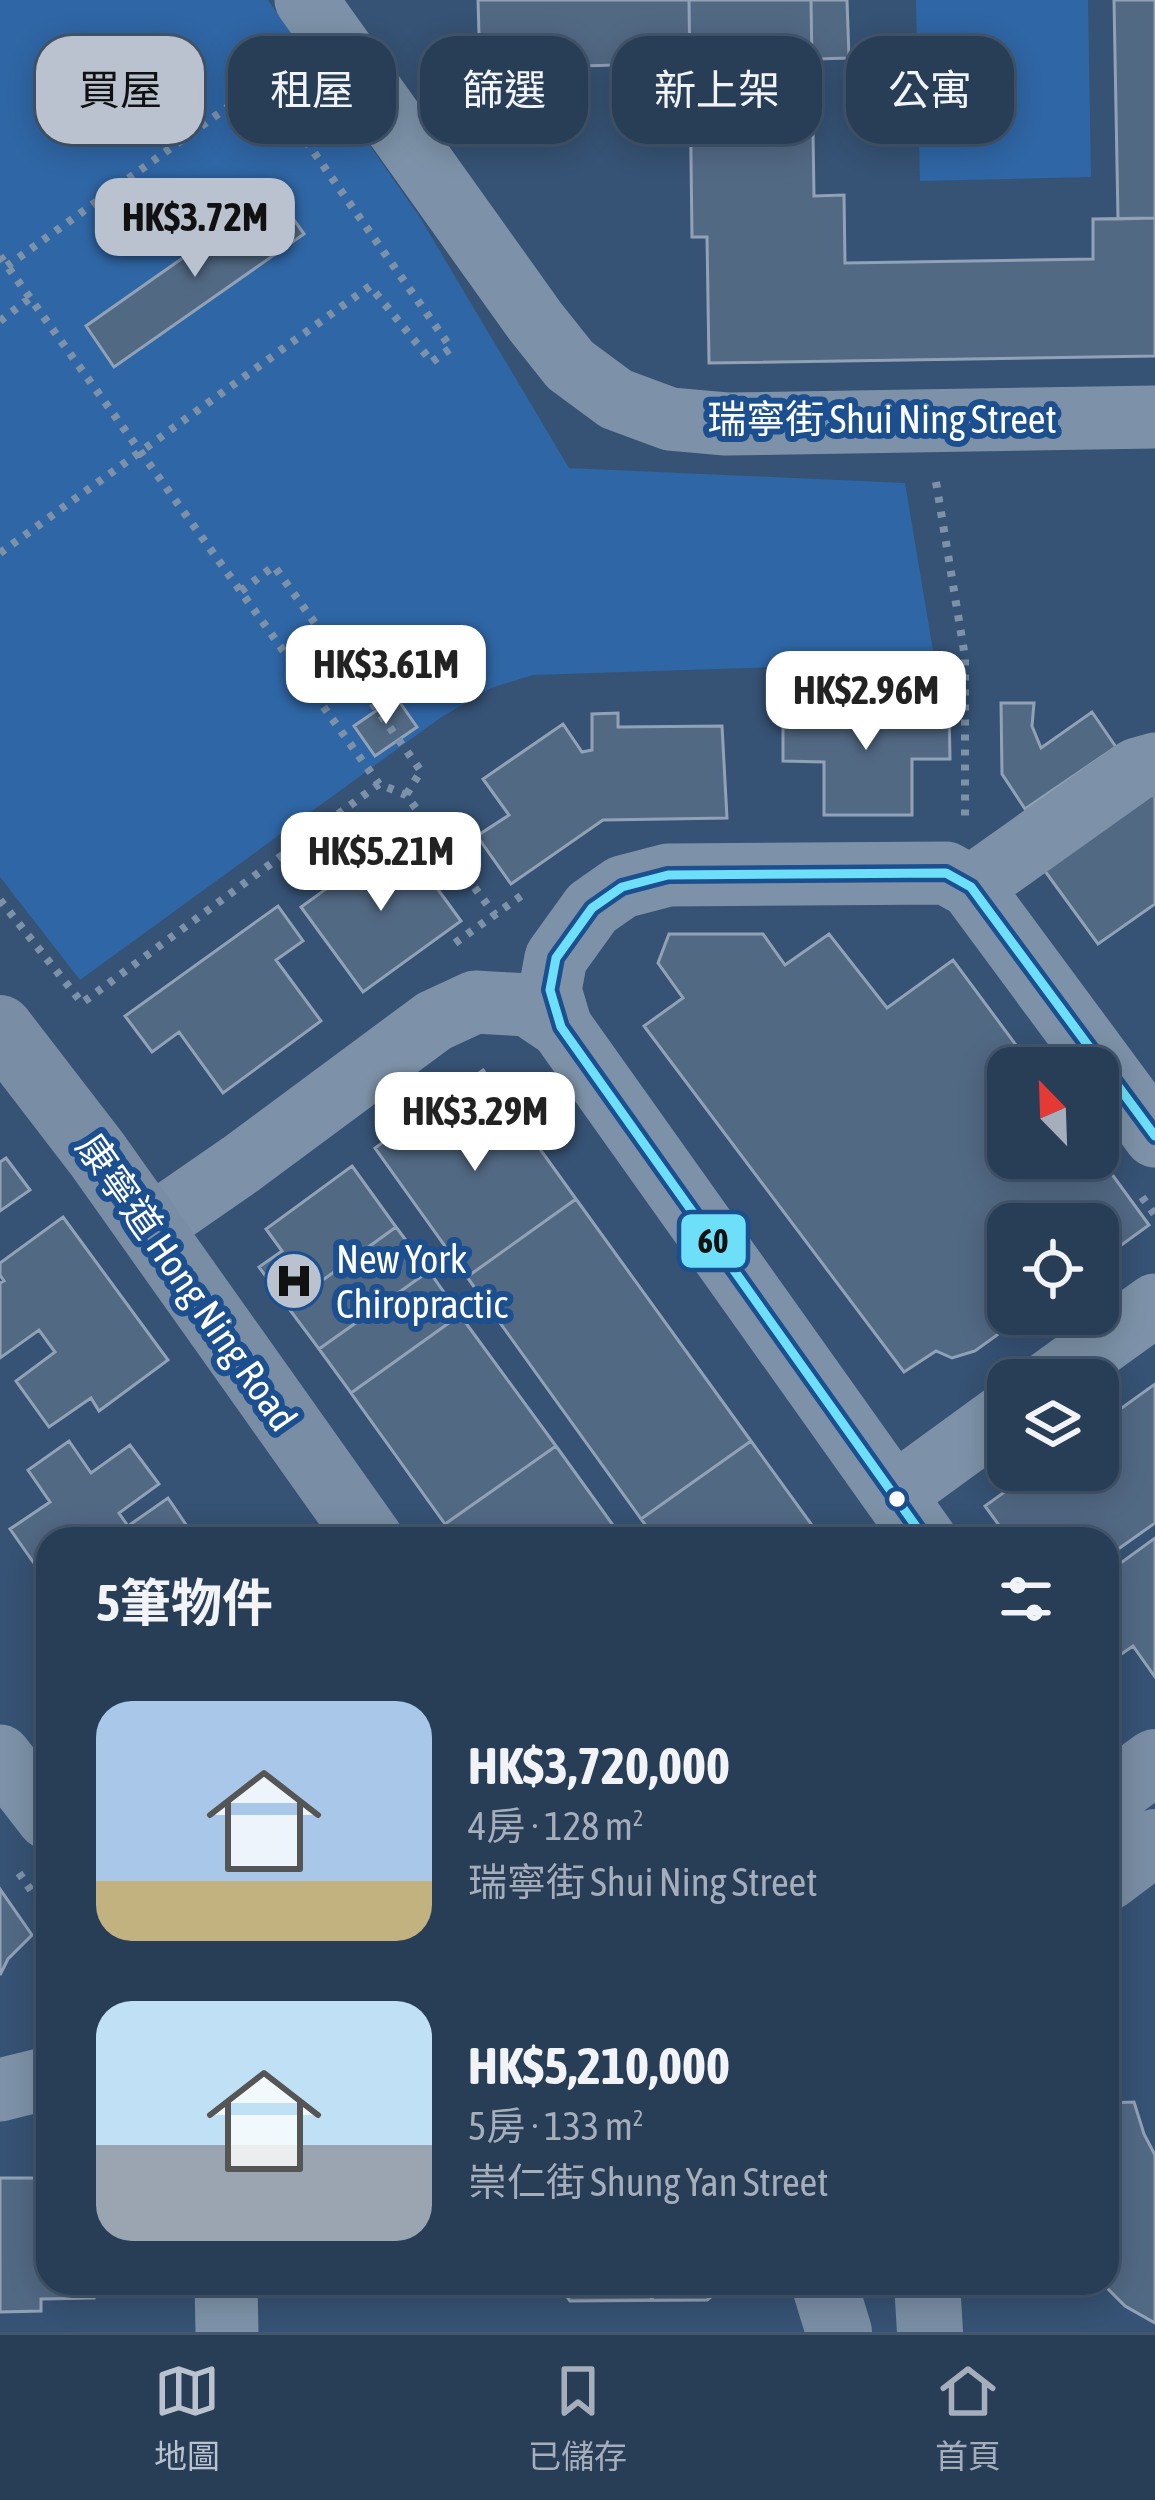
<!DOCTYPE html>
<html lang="zh-TW">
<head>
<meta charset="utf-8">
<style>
  :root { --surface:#283e57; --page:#344961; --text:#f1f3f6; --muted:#a5aeba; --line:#44576d; --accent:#b9c2ce }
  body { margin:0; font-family:"Asap Condensed","Noto Sans TC",sans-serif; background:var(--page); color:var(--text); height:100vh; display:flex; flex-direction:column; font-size:45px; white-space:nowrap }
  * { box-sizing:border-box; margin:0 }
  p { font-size:39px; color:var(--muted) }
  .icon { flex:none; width:66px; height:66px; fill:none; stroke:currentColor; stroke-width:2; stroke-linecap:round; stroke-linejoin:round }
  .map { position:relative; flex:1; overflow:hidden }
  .sheet { position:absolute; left:36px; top:1527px; width:1083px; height:768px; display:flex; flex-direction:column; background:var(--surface); border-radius:36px; box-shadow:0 6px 30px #0003,0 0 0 3px var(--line) }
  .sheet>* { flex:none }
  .guide { position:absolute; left:36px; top:36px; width:1083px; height:108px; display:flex; gap:24px }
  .needle { width:78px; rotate:337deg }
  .tools { position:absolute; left:987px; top:1047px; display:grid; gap:24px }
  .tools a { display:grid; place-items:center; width:132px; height:132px; border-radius:24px; background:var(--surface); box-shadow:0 6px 30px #0003,0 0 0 3px var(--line); font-size:60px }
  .price { position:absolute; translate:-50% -102px; padding:0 27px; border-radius:24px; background:#fff; color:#222; font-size:39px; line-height:78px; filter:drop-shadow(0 3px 6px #0008) }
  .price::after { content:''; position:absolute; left:50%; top:72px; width:36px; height:27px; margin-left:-18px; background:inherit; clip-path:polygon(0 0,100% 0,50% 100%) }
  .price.on { background:var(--accent); color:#111 }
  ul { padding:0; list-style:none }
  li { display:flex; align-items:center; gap:36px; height:300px; padding:0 60px }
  li span { display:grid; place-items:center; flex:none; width:336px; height:240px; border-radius:36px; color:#555 }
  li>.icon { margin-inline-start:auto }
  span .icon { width:144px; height:144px; fill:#fffc; stroke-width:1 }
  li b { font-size:51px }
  h2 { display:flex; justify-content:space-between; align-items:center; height:144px; padding:0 60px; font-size:51px }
  .tag { padding:0 42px; border-radius:36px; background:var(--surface); box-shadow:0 6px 30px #0003,0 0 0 3px var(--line); font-size:42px; line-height:108px }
  .tag.on { background:var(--accent); color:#111 }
  .dock { display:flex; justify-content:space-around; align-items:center; height:168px; border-top:3px solid var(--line); background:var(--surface); font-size:33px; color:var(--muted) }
  .dock a { display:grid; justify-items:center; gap:6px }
  .dock .on { color:var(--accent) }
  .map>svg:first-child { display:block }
  .green { fill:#2f66a5 }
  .building { fill:#526984; stroke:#92a2b6; stroke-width:3 }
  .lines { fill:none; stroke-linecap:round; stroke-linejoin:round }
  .path { stroke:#7d92a8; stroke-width:8; stroke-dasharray:6 9; stroke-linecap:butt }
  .minor { stroke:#7d92a8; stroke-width:63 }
  .secondary { stroke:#798da4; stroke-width:66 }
  .bus-1-casing { stroke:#1b4f8f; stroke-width:18 }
  .bus-1 { stroke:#6ddff8; stroke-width:9 }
  .bus-dot { fill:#fff; stroke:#1b4f8f; stroke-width:4.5 }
  .labels { text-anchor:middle; stroke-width:12; stroke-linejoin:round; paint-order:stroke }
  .street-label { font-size:39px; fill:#fff; stroke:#1b4f8f }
  .poi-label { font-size:39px; fill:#fff; stroke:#1b4f8f; text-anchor:start }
  .line-badge { stroke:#1b4f8f; stroke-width:4.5 }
  .pale-badge-label { font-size:33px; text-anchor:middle; font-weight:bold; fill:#111 }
</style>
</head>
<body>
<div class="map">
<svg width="1155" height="2332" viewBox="0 0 1155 2332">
  <rect width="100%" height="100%" fill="#365274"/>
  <path class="green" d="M0,0H268L419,216L569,468L905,483L935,662L533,675L491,688L440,718L80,980L0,877Z
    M916,0H1088L1091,177L920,181Z"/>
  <path class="building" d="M478,0H847L849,58L480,69Z
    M689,0H811L814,196L844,195L845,263L1093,259V219L1155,218V356L709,363L707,237H692Z
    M1114,0H1155V218L1118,219Z
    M275,193L304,234L114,367L86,326Z
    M396,697L417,727L375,756L354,726Z
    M1001,703H1034L1032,726L1041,748L1092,712L1116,747L1025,809L1002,774Z
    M783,707H949L950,759H912V815H824V762L783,761Z
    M618,713V727L722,726L727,818L603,820L511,884L477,836L509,815L483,779L563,724L582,752L592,750V714Z
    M1155,786V904L1098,944L1042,867Z
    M399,836L461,921L363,992L301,907Z
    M278,906L303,941L276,960L321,1021L223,1093L179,1032L152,1052L125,1016Z
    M669,934H763L785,965L829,934L887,1008L953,960L1033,1068H1008V1158H1098V1155L1149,1225L1098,1262V1224H1008V1314H1026L975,1351L952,1358L936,1351L904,1372L644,1026L683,998L658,963Z
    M483,1070L576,1199L467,1277L375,1148Z
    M6,1158L30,1190L0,1211V1162Z
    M352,1166L396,1227L287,1306L259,1267L282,1251L266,1229Z
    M576,1199L751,1441L641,1519L467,1277Z
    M63,1217L168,1360L99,1411L91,1398L49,1427L16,1381L55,1352L39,1330L0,1358V1283L4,1281L0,1275V1263Z
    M396,1227L429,1271L319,1349L287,1306Z
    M429,1271L460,1315L351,1393L319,1349Z
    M460,1315L556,1446L445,1524L351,1393Z
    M1155,1384V1523L1107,1557V1539H1009L985,1506L1035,1470H1098V1425Z
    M69,1441L91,1473L130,1445L159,1484L119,1513L128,1526L168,1498L195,1538L48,1539V1562L38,1569L10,1529L50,1502L28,1470Z
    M751,1441L822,1539H656L641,1519Z
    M556,1446L623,1539H456L445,1524Z
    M1155,1538V1677L1133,1646L1107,1664V1573Z
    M0,1889L32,1935L8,1959L0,1975Z
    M1134,2102L1144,2134L1155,2155V2323L1125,2306L1102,2283H1107V2103Z
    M0,2178H40L41,2249H48V2283H94V2298L41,2299V2311L0,2312Z
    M557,2283H641L653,2300L570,2301Z
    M557,2283H730L707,2300L570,2301Z"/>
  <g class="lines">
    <path class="path" d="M0,256L379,784
      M0,321L30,298
      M936,482L965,657V819
      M0,553L370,286L432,362L451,348L264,81L7,266
      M241,591L274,566L421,771L406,795
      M0,900L82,1003L379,784L406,795L495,915
      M455,943L521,896
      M1142,1197L1155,1215
      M19,1873L48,1915"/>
    <path class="minor" d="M306,0L535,321L570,365L616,399L670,419L726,424L1155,417
      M971,887L1137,769L1155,764
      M150,1227L241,1164L434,1021L475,1002L528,1005L561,1027
      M1051,1380L1155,1305
      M894,1495L1008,1412
      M925,1539L561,1027L550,990L556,958L592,908L622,887L668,875L946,873L971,887L1155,1136
      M0,1756L48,1818
      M0,2090L48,2078
      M226,2283L227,2332"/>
    <path class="secondary" d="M0,1028L97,1154L370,1539
      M1107,1797L1155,1762
      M1107,1878L1155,1842
      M824,2283L839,2332
      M927,2283L930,2332"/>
    <g class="bus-1-casing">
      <path id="bus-1" d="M925,1539L561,1027L550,990L556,958L592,908L622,887L668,875L946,873L971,887L1155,1136"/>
    </g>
    <use href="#bus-1" class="bus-1"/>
  </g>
  <defs>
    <g id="hospital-disc" transform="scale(3)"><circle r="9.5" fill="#b9c2ce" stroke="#1b4f8f"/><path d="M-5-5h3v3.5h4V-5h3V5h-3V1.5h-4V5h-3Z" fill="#111"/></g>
  </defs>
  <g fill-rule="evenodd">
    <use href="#hospital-disc" x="294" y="1281"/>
  </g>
  <circle class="bus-dot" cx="897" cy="1499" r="10"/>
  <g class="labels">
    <g class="street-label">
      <text x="882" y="433">瑞寧街 Shui Ning Street</text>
      <text transform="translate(187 1282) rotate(55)" y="14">康寧道 Hong Ning Road</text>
    </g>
    <g class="poi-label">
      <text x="336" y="1273">New York<tspan x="336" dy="45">Chiropractic</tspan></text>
    </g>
  </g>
  <rect class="line-badge" x="679" y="1212" width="69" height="58" rx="12" fill="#6ddff8"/>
  <g class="pale-badge-label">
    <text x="713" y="1253">60</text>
  </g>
</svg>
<div class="tools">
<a><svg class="needle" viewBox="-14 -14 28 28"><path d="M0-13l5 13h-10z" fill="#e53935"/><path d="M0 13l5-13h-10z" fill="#a5aeba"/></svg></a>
<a><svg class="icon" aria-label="locate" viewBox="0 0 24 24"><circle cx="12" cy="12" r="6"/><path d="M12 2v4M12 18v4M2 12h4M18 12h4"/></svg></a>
<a><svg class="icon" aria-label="layers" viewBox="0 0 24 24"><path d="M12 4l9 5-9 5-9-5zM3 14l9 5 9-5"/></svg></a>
</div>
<b class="price on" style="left:195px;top:280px">HK$3.72M</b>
<b class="price" style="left:386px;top:727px">HK$3.61M</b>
<b class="price" style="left:866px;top:753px">HK$2.96M</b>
<b class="price" style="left:381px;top:914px">HK$5.21M</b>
<b class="price" style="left:475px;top:1174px">HK$3.29M</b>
<div class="guide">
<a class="tag on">買屋</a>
<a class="tag">租屋</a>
<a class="tag">篩選</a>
<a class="tag">新上架</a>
<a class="tag">公寓</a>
</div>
<section class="sheet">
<h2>5筆物件<svg class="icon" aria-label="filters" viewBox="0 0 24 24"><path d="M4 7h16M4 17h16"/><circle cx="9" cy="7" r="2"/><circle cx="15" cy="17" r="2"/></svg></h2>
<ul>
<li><span style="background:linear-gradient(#a9c7e8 75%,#c2b280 0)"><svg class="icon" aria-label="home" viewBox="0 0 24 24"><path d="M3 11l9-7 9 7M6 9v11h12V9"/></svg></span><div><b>HK$3,720,000</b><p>4房 · 128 m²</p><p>瑞寧街 Shui Ning Street</p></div></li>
<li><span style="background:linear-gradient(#bfe0f5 60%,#9aa5b1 0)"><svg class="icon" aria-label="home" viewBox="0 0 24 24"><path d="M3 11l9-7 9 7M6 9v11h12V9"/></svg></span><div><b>HK$5,210,000</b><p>5房 · 133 m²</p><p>崇仁街 Shung Yan Street</p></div></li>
</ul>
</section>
</div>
<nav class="dock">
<a class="on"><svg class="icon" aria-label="map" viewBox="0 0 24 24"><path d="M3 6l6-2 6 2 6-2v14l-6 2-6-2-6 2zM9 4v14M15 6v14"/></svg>地圖</a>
<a><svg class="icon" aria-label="saved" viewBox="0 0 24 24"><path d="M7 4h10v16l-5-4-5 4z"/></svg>已儲存</a>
<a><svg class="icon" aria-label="home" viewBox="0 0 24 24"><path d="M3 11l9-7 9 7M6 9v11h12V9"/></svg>首頁</a>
</nav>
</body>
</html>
